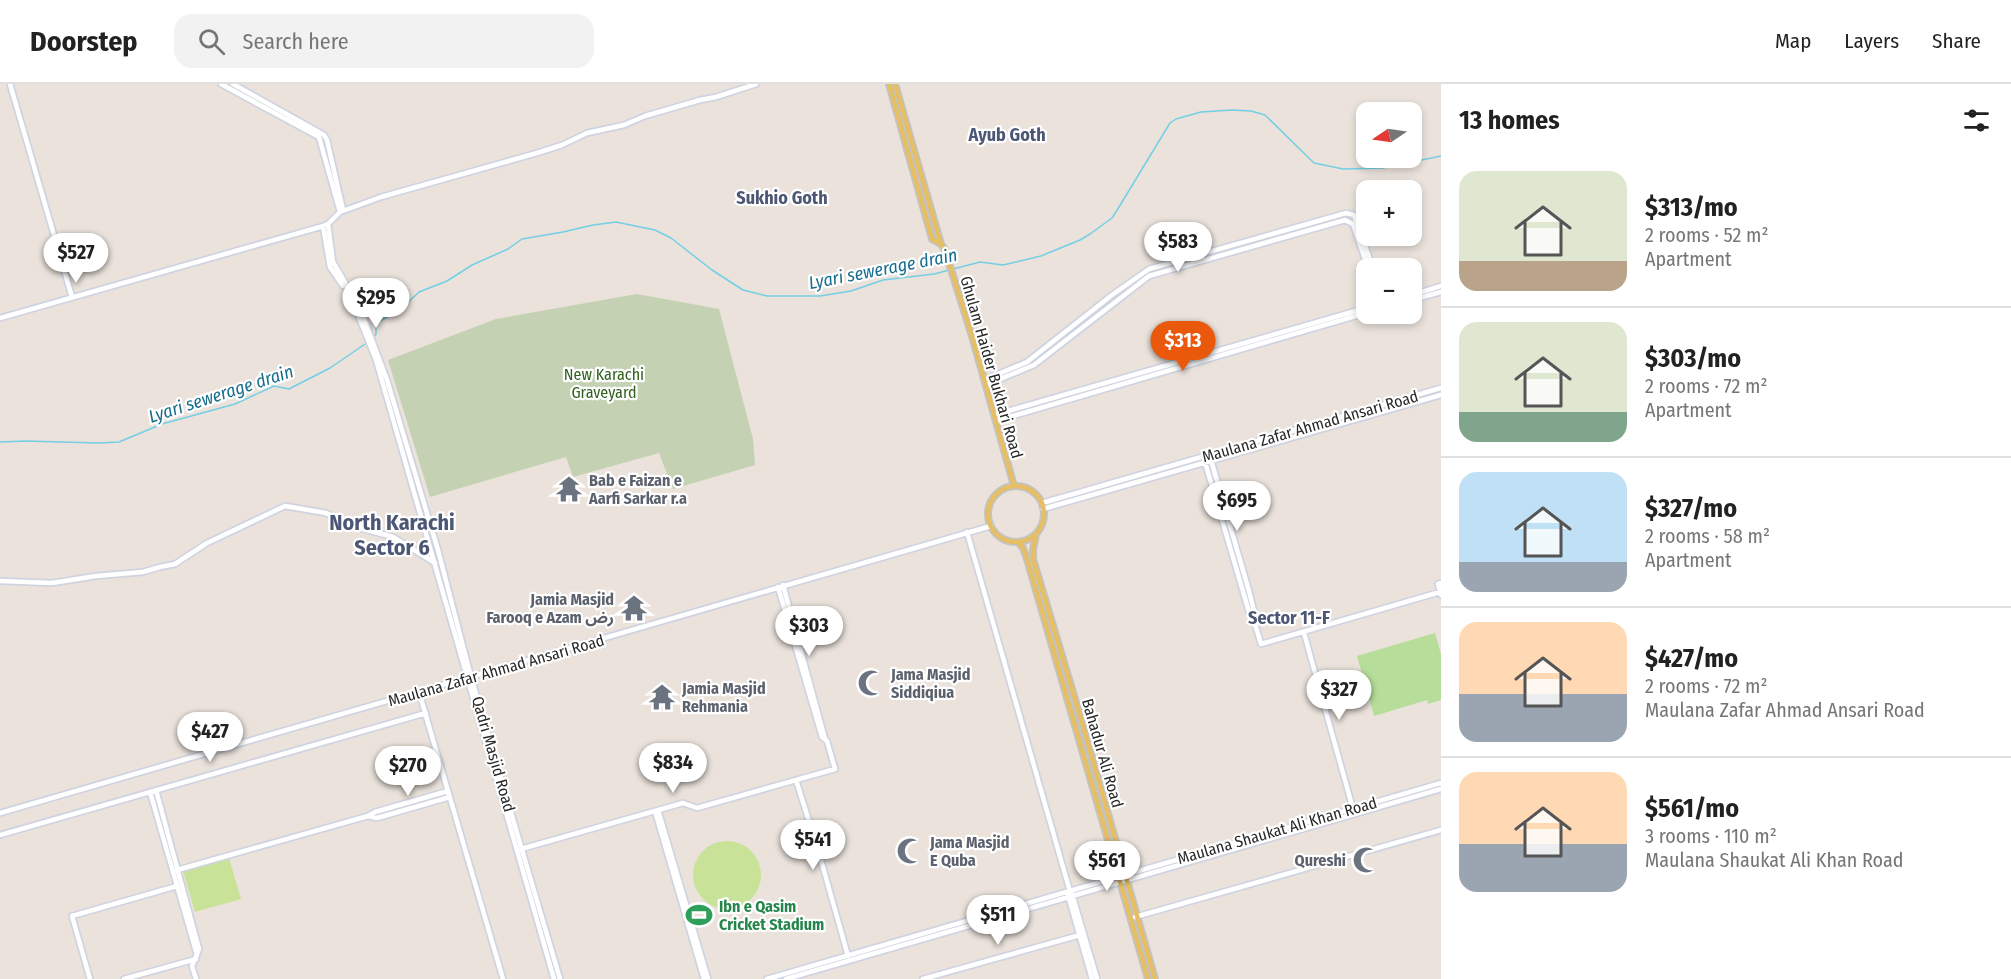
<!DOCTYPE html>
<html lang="en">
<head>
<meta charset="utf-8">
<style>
  :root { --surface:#fff; --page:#f2f2f2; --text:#222; --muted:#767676; --line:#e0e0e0; --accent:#ea580c }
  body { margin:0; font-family:"Fira Sans Condensed","Noto Sans Arabic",sans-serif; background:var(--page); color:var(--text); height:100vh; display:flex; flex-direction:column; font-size:22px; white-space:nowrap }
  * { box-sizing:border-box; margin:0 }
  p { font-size:20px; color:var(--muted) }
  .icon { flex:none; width:33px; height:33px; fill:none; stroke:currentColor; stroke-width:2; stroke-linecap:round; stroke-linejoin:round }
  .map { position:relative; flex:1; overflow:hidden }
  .details { display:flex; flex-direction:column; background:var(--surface); width:570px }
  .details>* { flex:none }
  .needle { width:39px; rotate:257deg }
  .tools { position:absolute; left:1356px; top:18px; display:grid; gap:12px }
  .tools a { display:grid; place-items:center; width:66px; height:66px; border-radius:12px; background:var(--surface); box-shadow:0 3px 9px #0003; font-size:30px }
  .price { position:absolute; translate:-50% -51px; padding:0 14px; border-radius:21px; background:#fff; color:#222; font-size:20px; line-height:39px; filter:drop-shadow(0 2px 3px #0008) }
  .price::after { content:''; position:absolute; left:50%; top:36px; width:18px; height:14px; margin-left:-9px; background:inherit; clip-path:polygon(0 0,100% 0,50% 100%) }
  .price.active { background:var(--accent); color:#fff }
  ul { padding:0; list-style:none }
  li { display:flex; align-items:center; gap:18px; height:150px; padding:0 18px }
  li+li { border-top:2px solid var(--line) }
  li span { display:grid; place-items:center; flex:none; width:168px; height:120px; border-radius:18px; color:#555 }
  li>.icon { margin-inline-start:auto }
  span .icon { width:72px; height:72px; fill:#fffc; stroke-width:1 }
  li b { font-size:26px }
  h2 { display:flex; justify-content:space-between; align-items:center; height:72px; padding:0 18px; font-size:26px }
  header { display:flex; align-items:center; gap:36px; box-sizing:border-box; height:84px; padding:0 30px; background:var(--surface); border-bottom:2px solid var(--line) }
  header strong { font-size:28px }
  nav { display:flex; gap:33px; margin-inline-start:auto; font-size:21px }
  .search { width:420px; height:54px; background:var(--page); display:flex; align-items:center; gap:15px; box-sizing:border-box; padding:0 21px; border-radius:18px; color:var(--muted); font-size:22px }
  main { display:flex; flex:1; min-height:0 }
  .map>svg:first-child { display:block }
  .green { fill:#b6dd9a }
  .cemetery { fill:#c4d2b3 }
  .pitch { fill:#c8e397 }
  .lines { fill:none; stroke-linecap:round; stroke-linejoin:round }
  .stream { stroke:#74cfe5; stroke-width:1.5 }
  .secondary-casing { stroke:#d0d4e0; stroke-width:8 }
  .primary-casing { stroke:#c3c3c3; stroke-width:8 }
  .secondary { stroke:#fff; stroke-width:4.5 }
  .primary { stroke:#e6be63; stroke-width:4.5 }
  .labels { text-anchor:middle; stroke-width:4.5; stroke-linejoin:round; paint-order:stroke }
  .street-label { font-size:16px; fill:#282828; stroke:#fff }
  .park-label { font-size:16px; fill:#305f1e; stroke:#fff }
  .worship-label { font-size:16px; font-weight:bold; fill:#5b616d; stroke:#fff; text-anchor:start }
  .leisure-label { font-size:16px; font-weight:bold; fill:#27864d; stroke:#fff; text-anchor:start }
  .neighbourhood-label { font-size:18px; font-weight:bold; fill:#4c5675; stroke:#fff }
  .water-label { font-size:18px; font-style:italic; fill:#176d8d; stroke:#fff }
  .district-label { font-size:22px; font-weight:bold; fill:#4c5675; stroke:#fff }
</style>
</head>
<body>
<header>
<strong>Doorstep</strong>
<div class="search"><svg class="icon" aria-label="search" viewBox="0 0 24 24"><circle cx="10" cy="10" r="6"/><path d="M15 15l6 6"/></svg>Search here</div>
<nav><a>Map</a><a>Layers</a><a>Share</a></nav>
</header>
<main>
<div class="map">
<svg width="1441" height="895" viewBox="0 0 1441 895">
  <rect width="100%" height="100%" fill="#eae2db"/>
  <path class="green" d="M1435,549L1441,570V616L1428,620L1427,616L1374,632L1357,572Z"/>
  <path class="cemetery" d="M637,210L719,225L753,355L755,381L673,405L659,369L573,393L566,373L430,413L388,276L496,235Z"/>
  <path class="pitch" d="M693 791a34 34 0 1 1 68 0a34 34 0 1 1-68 0Z
    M229,774L241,815L195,828L183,787Z"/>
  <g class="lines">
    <path class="stream" d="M374,253L376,250V239L400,226L419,208L447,197L472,181L508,165L522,155L563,148L593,141L616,138L655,146L671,154L712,186L743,206L767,212H820L851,207L883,196L934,190L980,178L1003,181L1041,172L1080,156L1090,150L1112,134L1119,123L1170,39L1176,35L1201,28L1232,26L1251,27L1265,31L1314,79L1343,85L1383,84L1441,72
      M0,358L26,357L98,359L119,358L162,340L235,320L274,302L289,305L330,284L368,258"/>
    <g class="secondary-casing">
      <path id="secondary" d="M10,0L72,213
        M221,0L319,53L340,128
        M233,0L324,51L327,56L343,126
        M328,140L333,178L360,224L387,296L438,466L471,593L560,895
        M323,142L330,183L343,202
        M350,211L376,276L554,895
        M1412,211L1441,202
        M1412,216L1441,208
        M0,234L320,143L328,140L340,128L381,113L537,69L562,61L587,49L624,41L645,32L700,16L716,13L756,0
        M984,296L1027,278L1112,211L1149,185L1346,129L1354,131L1373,184
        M986,301L1034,281L1149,192L1345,136L1353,140L1368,184
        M994,331L1366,224
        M996,337L1366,229
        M1211,376L1249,507L1254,527L1252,530
        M1205,378L1249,528L1252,530L1261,560L1440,508
        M1042,419L1441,304
        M1043,425L1441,311
        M967,448L1069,804
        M0,497L52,499L96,492L143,488L160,483L175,480L207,459L285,422L326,429L348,441L393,453L435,479
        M1441,499L1438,500L1441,511
        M783,501L825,655
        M1304,549L1353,725
        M419,608L503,895
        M796,696L819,769L848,872
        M156,706L199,865L192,882L196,895
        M150,708L197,871
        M658,726L708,895
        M655,727L704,895
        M0,729L991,442
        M368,732L377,734L450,713
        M0,751L426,629
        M521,765L683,719L697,724L835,685L827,657L822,653L778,503
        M177,786L368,732L375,728L448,707
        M1072,810L1097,895
        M1068,811L1092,895
        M1135,833L1441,746
        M90,895L72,832L177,802
        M124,895L196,875
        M767,895L1441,699
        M786,895L1441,705
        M923,895L1080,851"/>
    </g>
    <g class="primary-casing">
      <path id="primary" d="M889,0L932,155L941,160
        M895,0L941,160L945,166L972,252L1014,402
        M988 430a28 28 0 1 1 56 0a28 28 0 1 1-56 0Z
        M1036,450L1033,466V475L1083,642L1155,895
        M1018,458L1023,464L1027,475L1148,895"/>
    </g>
    <use href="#secondary" class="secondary"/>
    <use href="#primary" class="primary"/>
  </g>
  <defs>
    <g id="temple-bare" transform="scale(2.07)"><path d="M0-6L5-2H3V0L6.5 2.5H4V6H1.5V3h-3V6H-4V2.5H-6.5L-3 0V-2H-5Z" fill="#6b7280" stroke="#fff" stroke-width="2.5" paint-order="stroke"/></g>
    <g id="mosque-bare" transform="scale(2.07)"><path d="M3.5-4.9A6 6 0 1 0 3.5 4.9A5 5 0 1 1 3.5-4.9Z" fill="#6b7280" stroke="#fff" stroke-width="2.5" paint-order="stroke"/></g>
    <g id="stadium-bare" transform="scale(2.07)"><path d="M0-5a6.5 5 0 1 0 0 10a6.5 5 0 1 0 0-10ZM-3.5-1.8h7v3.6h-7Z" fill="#2e9e5b" stroke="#fff" stroke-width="2.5" paint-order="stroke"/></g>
  </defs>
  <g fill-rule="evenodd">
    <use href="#temple-bare" x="569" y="405"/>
    <use href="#temple-bare" x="634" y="524"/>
    <use href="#mosque-bare" x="871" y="599"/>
    <use href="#temple-bare" x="662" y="613"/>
    <use href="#mosque-bare" x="910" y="767"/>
    <use href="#mosque-bare" x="1366" y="776"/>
    <use href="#stadium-bare" x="699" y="831"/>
  </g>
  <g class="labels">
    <g class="street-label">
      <text transform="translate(992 283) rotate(74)" y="6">Ghulam Haider Bukhari Road</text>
      <text transform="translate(1310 342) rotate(-16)" y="6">Maulana Zafar Ahmad Ansari Road</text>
      <text transform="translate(496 586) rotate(-16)" y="6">Maulana Zafar Ahmad Ansari Road</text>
      <text transform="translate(1103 669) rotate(74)" y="6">Bahadur Ali Road</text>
      <text transform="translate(494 670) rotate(74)" y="6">Qadri Masjid Road</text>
      <text transform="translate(1277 746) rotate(-16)" y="6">Maulana Shaukat Ali Khan Road</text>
    </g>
    <g class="park-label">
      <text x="604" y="296">New Karachi<tspan x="604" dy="18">Graveyard</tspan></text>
    </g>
    <g class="worship-label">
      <text x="589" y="402">Bab e Faizan e<tspan x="589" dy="18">Aarfi Sarkar r.a</tspan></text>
      <text x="614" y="521" text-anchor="end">Jamia Masjid<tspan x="614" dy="18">Farooq e Azam رض</tspan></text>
      <text x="891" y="596">Jama Masjid<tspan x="891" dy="18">Siddiqiua</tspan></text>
      <text x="682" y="610">Jamia Masjid<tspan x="682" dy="18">Rehmania</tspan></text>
      <text x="930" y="764">Jama Masjid<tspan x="930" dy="18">E Quba</tspan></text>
      <text x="1346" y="782" text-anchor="end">Qureshi</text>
    </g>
    <g class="leisure-label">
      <text x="719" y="828">Ibn e Qasim<tspan x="719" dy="18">Cricket Stadium</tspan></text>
    </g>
    <g class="neighbourhood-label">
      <text x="1007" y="57">Ayub Goth</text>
      <text x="782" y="120">Sukhio Goth</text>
      <text x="1289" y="540">Sector 11-F</text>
    </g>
    <g class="water-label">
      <text transform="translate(883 185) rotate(-11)" y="6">Lyari sewerage drain</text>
      <text transform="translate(221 310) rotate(-18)" y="6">Lyari sewerage drain</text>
    </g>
    <g class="district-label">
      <text x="392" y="446">North Karachi<tspan x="392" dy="25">Sector 6</tspan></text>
    </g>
  </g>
</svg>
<div class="tools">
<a><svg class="needle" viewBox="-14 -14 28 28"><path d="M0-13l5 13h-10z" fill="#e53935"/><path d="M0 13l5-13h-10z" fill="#767676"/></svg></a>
<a>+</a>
<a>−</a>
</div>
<b class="price" style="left:1178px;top:189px">$583</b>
<b class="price" style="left:76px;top:200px">$527</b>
<b class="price" style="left:376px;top:245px">$295</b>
<b class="price active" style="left:1183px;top:288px">$313</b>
<b class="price" style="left:1237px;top:448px">$695</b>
<b class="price" style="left:809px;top:573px">$303</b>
<b class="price" style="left:1339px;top:637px">$327</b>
<b class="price" style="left:210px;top:679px">$427</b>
<b class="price" style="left:673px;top:710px">$834</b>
<b class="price" style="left:408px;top:713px">$270</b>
<b class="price" style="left:813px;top:787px">$541</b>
<b class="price" style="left:1107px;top:808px">$561</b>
<b class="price" style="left:998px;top:862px">$511</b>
</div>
<section class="details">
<h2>13 homes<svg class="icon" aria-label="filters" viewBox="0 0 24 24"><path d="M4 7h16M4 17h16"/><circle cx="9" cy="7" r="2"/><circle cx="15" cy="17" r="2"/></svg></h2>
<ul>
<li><span style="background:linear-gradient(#dfe7d0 75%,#b9a48a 0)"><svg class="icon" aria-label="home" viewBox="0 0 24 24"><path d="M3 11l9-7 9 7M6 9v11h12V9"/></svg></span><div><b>$313/mo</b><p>2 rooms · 52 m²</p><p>Apartment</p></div></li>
<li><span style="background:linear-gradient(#dfe7d0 75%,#7fa58c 0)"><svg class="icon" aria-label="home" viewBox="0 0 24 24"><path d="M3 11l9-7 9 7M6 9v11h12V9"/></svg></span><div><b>$303/mo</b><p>2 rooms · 72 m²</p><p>Apartment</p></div></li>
<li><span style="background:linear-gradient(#bfe0f5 75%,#9aa5b1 0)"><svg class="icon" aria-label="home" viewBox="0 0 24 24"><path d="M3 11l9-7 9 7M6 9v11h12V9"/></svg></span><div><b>$327/mo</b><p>2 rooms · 58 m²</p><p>Apartment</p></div></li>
<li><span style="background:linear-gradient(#ffd9b3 60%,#9aa5b1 0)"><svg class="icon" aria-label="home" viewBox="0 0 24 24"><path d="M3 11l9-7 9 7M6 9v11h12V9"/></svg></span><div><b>$427/mo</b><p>2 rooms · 72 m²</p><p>Maulana Zafar Ahmad Ansari Road</p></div></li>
<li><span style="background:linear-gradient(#ffd9b3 60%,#9aa5b1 0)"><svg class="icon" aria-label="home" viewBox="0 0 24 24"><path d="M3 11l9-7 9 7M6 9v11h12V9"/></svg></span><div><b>$561/mo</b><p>3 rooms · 110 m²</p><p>Maulana Shaukat Ali Khan Road</p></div></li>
</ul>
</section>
</main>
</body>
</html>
